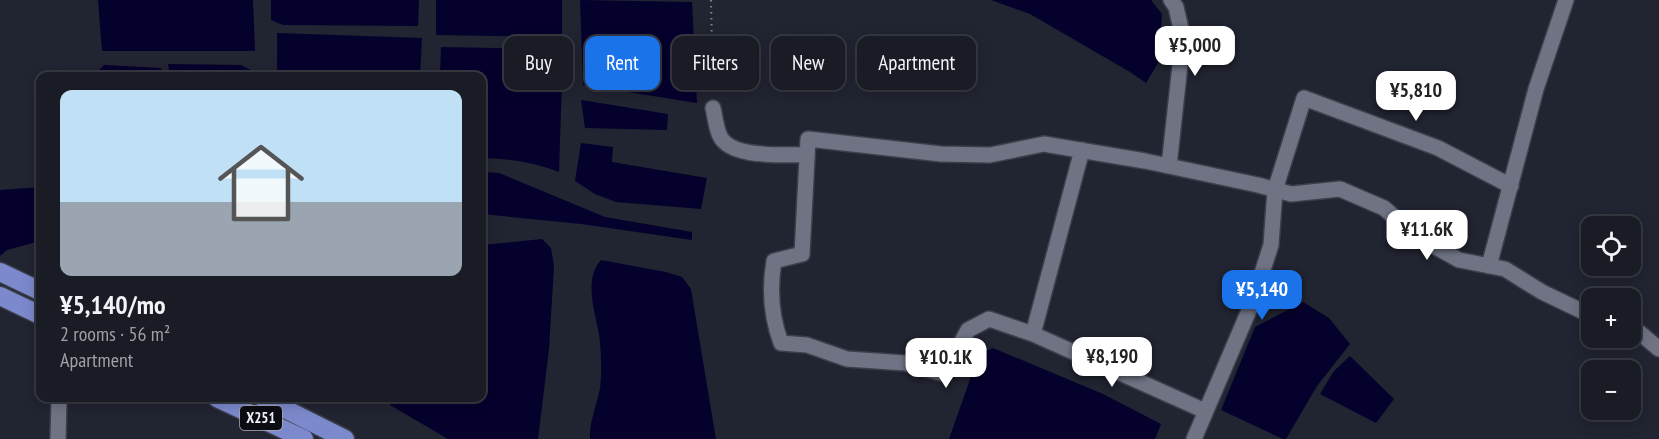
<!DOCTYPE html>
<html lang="en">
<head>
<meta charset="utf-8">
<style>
  :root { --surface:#191b25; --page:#262832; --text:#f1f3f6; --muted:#9fa1a7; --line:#373942; --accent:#1a73e8 }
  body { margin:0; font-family:"PT Sans Narrow",sans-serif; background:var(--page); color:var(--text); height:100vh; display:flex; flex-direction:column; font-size:22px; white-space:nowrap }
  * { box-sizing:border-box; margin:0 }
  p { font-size:20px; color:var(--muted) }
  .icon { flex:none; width:33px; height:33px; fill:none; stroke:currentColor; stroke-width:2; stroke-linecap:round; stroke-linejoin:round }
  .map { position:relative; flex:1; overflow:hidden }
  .side { position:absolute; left:36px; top:72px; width:450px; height:330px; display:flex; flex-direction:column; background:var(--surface); border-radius:12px; box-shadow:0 3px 15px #0003,0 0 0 2px var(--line) }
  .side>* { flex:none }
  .top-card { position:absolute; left:504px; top:36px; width:570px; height:54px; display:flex; gap:12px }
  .fabs { position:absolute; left:1581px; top:216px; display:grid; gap:12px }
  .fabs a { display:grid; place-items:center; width:60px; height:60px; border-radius:12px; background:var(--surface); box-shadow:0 3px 15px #0003,0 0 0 2px var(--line); font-size:30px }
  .price { position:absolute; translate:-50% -51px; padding:0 14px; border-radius:12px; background:#fff; color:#222; font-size:20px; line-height:39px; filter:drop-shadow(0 2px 3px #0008) }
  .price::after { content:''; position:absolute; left:50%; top:36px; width:18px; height:14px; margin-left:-9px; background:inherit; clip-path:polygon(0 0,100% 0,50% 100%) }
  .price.current { background:var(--accent); color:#fff }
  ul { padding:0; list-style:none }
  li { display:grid; align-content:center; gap:12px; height:318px; padding:0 24px }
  li span { display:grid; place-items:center; height:186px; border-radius:12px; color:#555 }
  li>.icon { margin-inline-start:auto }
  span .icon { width:108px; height:108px; fill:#fffc; stroke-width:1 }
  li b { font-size:26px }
  .tag { padding:0 21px; border-radius:12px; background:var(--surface); box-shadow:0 3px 15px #0003,0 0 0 2px var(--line); font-size:21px; line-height:54px }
  .tag.current { background:var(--accent); color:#fff }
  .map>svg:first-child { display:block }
  .water { fill:#05012d }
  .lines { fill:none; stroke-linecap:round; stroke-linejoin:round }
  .minor-casing { stroke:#3c3f4b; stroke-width:18 }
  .major-casing { stroke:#3c3f4b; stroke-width:21 }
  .path { stroke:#828590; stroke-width:2; stroke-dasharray:1.5 4.5; stroke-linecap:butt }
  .minor { stroke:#6f7384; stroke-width:15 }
  .major { stroke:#7c89cd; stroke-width:18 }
  .labels { text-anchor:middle; stroke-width:5; stroke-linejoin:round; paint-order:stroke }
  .shield { fill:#0c0d13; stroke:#abadb5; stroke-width:1.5 }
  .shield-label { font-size:15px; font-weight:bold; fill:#eff2fb }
</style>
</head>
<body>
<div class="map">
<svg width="1659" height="439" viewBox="0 0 1659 439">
  <rect width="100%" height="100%" fill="#212431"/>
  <path class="water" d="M98,0H253L255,51H102Z
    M271,0H419L418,26L283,25L271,20Z
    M436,0H562V37L436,35Z
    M580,0L692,2L697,103L583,85Z
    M991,0H1151L1162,14L1158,63L1146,83L1130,72L1030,14Z
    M277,33L422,38L420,76H277Z
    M441,47L563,49L559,172C533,162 510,159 482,158V76H440Z
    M168,64L241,65L253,71L254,76H170Z
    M104,65L161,68L162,76H98L97,72Z
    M581,100L668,114L667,130L585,128Z
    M581,143L613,147L612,162L707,178L701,209L616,202L595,194L575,181Z
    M482,172L499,173L605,217L692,232V240L581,224L482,214Z
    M40,187V241L7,250L0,256V190Z
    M542,239L551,248L554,266L549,349L538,439H448L390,405L391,398H482V245Z
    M601,260L666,272L682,277L691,289L716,439H590C589,422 597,405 600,388C602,374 601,356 600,341C597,316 582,281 601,260Z
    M1303,302L1329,318L1350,344L1317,386L1286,439H1283L1221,410L1255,327Z
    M993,348L1103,394L1161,424L1155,439H949L979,354Z
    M1350,356L1394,399L1376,423L1320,394L1334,371Z"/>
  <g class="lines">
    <g class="minor-casing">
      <path id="minor" d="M713,108C715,116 716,128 720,136C731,159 784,154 807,155
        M1082,150L1033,334L989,319L968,330L954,356L941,373L905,363L847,359L807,345L781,343C771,316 769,290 774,261L802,254L808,139L941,154L990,155L1044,144L1145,161L1258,185L1291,194L1340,189L1384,208L1416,236L1459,260L1505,269L1542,292L1592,316
        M1169,166L1183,38L1176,7L1171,0
        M1489,266L1536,89L1566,0
        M1630,331L1640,333L1659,349
        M1033,334L1205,411
        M58,439L59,398
        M1194,439L1253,301L1271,245L1275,190L1304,98L1438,148L1511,186"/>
    </g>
    <g class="major-casing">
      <path id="major" d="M0,272L40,291
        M0,296L40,315
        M217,398L304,439
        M263,398L345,439"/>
    </g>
    <path class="path" d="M711,0L713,93"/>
    <use href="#minor" class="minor"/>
    <use href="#major" class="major"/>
  </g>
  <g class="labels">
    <rect class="shield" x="240" y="406" width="42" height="24" rx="4.5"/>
    <g class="shield-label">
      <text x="261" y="423">X251</text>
    </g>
  </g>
</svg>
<div class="fabs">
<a><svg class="icon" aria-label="locate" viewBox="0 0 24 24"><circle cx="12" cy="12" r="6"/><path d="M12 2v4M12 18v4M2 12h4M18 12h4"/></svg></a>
<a>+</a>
<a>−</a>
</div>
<b class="price" style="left:1195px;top:77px">¥5,000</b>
<b class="price" style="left:1416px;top:122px">¥5,810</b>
<b class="price" style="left:1427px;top:261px">¥11.6K</b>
<b class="price current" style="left:1262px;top:321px">¥5,140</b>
<b class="price" style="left:1112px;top:388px">¥8,190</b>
<b class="price" style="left:946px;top:389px">¥10.1K</b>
<div class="top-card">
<a class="tag">Buy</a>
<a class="tag current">Rent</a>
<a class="tag">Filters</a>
<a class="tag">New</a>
<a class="tag">Apartment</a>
</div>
<section class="side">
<ul>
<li><span style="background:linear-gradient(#bfe0f5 60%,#9aa5b1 0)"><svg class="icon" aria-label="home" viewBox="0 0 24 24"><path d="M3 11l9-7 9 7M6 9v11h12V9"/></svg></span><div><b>¥5,140/mo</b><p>2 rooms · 56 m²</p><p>Apartment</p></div></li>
</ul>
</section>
</div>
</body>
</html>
